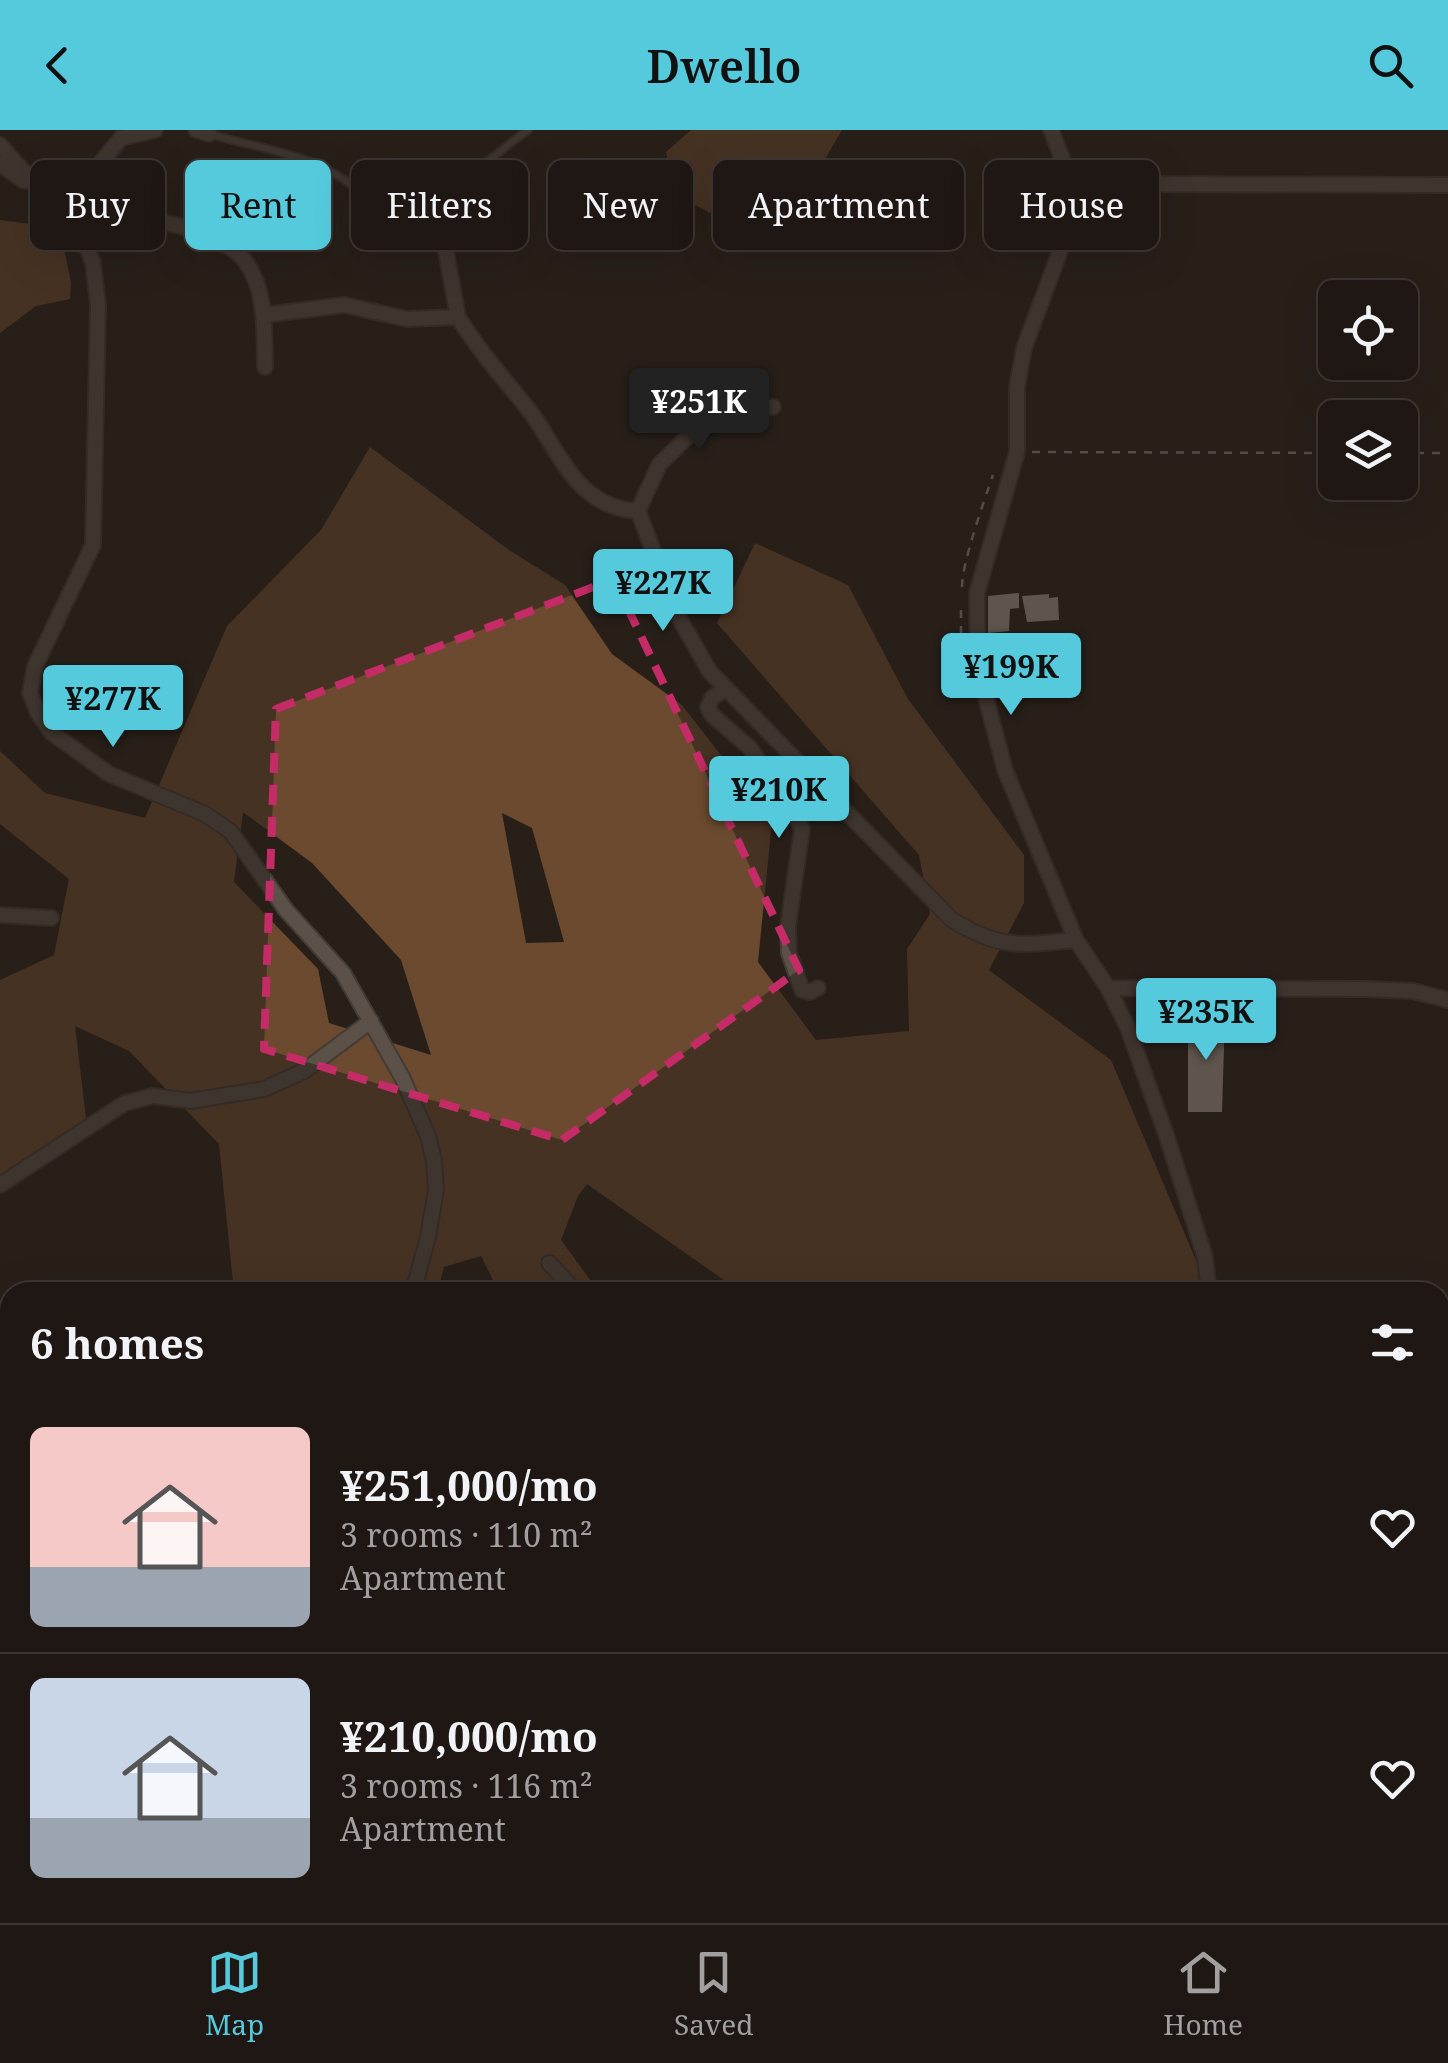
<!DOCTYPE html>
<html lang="en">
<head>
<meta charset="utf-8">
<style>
  :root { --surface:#1e1713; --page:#26201c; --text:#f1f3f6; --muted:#a19fa0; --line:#3c3633; --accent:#54cadc }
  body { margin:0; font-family:"Noto Serif",serif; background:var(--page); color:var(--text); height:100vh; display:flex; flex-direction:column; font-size:38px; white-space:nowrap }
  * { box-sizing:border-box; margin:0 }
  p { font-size:32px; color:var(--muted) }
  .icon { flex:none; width:55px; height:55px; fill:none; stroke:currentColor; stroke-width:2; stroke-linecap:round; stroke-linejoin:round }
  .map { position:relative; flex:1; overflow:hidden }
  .panel { position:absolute; left:0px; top:1152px; width:1450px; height:642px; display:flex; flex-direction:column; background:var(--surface); border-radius:30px 30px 0 0; box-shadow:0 10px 40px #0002,0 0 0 2px var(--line) }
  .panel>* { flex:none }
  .guide { position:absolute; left:30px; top:30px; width:1390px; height:90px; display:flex; gap:20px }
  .fabs { position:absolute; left:1318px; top:150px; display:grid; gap:20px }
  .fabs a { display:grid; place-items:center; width:100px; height:100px; border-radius:15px; background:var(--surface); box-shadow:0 10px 40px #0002,0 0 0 2px var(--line); font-size:50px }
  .price { position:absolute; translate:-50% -85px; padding:0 22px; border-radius:10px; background:var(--accent); color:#111; font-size:32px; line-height:65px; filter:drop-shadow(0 2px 5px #0008) }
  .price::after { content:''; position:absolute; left:50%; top:60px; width:30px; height:22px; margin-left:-15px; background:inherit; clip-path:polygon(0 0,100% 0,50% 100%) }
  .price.current { background:#222; color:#fff }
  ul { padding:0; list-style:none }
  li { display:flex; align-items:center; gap:30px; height:250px; padding:0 30px }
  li+li { border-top:2px solid var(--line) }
  li span { display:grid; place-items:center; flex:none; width:280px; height:200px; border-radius:15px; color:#555 }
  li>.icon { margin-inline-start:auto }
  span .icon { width:120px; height:120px; fill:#fffc; stroke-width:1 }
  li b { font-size:42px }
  h2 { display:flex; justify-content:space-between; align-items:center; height:120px; padding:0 30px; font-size:42px }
  .pill { padding:0 35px; border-radius:15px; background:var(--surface); box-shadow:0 10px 40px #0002,0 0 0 2px var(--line); font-size:35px; line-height:90px }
  .pill.current { background:var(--accent); color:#111 }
  header { display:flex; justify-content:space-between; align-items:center; height:130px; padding:0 30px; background:var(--accent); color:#111; font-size:45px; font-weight:600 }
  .menu { display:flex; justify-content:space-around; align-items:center; height:140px; border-top:2px solid var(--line); background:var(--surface); font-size:28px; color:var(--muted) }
  .menu a { display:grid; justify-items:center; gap:5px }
  .menu .current { color:var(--accent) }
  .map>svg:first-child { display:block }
  .green { fill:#5d3f27 }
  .forest { fill:#6b4a2f; fill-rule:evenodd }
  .building { fill:#a3988f }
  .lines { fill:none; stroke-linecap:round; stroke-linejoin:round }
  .service-casing { stroke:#433b36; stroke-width:10 }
  .minor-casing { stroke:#433b36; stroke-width:18 }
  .path { stroke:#8b847e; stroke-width:2.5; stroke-dasharray:8 8; stroke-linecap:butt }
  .service { stroke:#5c5149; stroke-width:6 }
  .minor { stroke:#5c5149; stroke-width:14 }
  .marked { fill:none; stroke:#c52c67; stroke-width:8; stroke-dasharray:20 12; stroke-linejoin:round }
</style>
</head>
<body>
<header><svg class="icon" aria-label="back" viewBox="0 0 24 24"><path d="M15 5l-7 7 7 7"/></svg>Dwello<svg class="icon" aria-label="search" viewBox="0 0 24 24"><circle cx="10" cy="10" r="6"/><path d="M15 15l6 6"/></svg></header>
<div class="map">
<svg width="1448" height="1793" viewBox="0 0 1448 1793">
  <rect width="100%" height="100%" fill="#281f19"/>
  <path class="green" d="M861,1785H928L940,1793H855Z"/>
  <path class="forest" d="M691,0H842L773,118L674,63L666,22Z
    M0,90L31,94L61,104L71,152L70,169L36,176L0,203Z
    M370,317L509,420L565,455L612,524L682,575L772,691L758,832L816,910L909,901L907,819L930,784L919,725L717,493L755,413L848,455L908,569L1024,725V773L989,840L1111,930L1203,1147L1202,1162H741L587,1054L578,1066L561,1110L599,1162H499L481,1126L444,1137L438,1162H234L219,1014L129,921L75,896L87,997L0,1045V850L54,825L69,749L0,694V621L45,663L145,688L227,496L321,400ZM243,682L312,733L401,830L431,925L329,893L318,839L234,752ZM502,683L532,698L564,812L526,813Z
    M10,1372V1766L0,1763V1396Z
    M342,1785H457L458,1793H346Z"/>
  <path class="building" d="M1019,463V478L1010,479L1009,501L988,503V466Z
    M1049,464V468L1058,467L1059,490L1027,492L1022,466Z
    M1188,884L1225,885L1222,982H1188Z"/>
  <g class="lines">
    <g class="service-casing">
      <path id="service" d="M209,4C244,14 280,20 314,33C349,46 378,86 419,74C455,63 497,22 528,0"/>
    </g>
    <g class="minor-casing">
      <path id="minor" d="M196,0L209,4
        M1051,0L1072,54L1071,74L1059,124L1024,218L1017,257V322L977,463L978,538L1005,640L1076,810L1108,858L1127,896L1167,1007L1205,1127L1209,1162
        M0,15L41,61L68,85L81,103L93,133L98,175L93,415L35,536L30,563L38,583L52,603L109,644L205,684L231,702L286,780L343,843L402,947L428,1006L434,1031L436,1060L428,1107L413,1162
        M0,34L24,51
        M1072,54L1448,55
        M436,67L458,187
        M68,85C112,80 216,93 245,131C267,160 264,202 265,237
        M68,85L95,40L121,8L155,0
        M264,185L344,175L407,189L458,187C479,221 504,249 529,280C546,302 558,330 577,351C593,369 614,380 638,381L679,488L710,542L951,789C999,820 1022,815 1076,810
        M638,381L659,335L717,277H773
        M724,559L712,568L708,577L712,585L750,618L793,680L802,699L788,796L789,823L802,860L810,862L818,858
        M0,785L51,788
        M1108,858L1365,859L1413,861L1448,870
        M0,1055L125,973L153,966L190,971L264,959L304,941L371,891
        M549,1133L576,1162
        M1087,1785L1109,1793
        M1258,1785L1265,1793
        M205,1793V1785
        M498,1793L499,1785
        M1114,1793L1152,1785"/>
    </g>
    <path class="path" d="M1032,322L1335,323
      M1400,323H1448
      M962,457C962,433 984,371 993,345
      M961,480V532
      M742,1793L749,1785"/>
    <use href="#service" class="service"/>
    <use href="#minor" class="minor"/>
  </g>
  <path d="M0 0H1448V1793H0ZM614,449L799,840L562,1010L264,919L276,579Z" fill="#281f19" fill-opacity=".55" fill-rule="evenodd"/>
  <path class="marked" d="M614,449L799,840L562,1010L264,919L276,579Z"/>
</svg>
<div class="fabs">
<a><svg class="icon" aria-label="locate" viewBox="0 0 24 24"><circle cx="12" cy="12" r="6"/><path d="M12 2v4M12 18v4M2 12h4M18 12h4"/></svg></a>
<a><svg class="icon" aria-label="layers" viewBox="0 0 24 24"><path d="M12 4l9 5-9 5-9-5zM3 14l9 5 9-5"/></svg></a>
</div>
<b class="price current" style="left:699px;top:323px">¥251K</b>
<b class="price" style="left:663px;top:504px">¥227K</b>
<b class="price" style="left:1011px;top:588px">¥199K</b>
<b class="price" style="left:113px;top:620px">¥277K</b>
<b class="price" style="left:779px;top:711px">¥210K</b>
<b class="price" style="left:1206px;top:933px">¥235K</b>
<div class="guide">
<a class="pill">Buy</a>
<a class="pill current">Rent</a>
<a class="pill">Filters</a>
<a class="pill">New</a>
<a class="pill">Apartment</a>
<a class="pill">House</a>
</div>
<section class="panel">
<h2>6 homes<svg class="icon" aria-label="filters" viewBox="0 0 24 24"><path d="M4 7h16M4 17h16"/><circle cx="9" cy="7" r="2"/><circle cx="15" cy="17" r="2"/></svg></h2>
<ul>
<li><span style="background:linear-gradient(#f6c9c9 70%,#9aa5b1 0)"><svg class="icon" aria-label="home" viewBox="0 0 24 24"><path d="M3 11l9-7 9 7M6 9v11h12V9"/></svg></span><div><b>¥251,000/mo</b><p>3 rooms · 110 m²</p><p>Apartment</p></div><svg class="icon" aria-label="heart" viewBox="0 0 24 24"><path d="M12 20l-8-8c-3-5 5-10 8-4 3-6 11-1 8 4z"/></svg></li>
<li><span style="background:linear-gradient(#c9d6e8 70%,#9aa5b1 0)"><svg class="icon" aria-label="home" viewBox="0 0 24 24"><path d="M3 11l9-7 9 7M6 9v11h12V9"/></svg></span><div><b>¥210,000/mo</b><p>3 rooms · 116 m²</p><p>Apartment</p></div><svg class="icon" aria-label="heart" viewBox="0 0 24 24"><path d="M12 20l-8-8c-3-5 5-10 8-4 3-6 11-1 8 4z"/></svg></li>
</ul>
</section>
</div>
<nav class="menu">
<a class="current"><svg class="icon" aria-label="map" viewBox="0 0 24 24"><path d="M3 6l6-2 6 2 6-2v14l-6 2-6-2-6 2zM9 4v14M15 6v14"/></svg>Map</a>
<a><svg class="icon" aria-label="saved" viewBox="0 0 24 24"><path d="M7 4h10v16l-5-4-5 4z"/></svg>Saved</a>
<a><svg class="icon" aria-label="home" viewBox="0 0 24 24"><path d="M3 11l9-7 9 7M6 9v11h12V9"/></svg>Home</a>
</nav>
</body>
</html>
